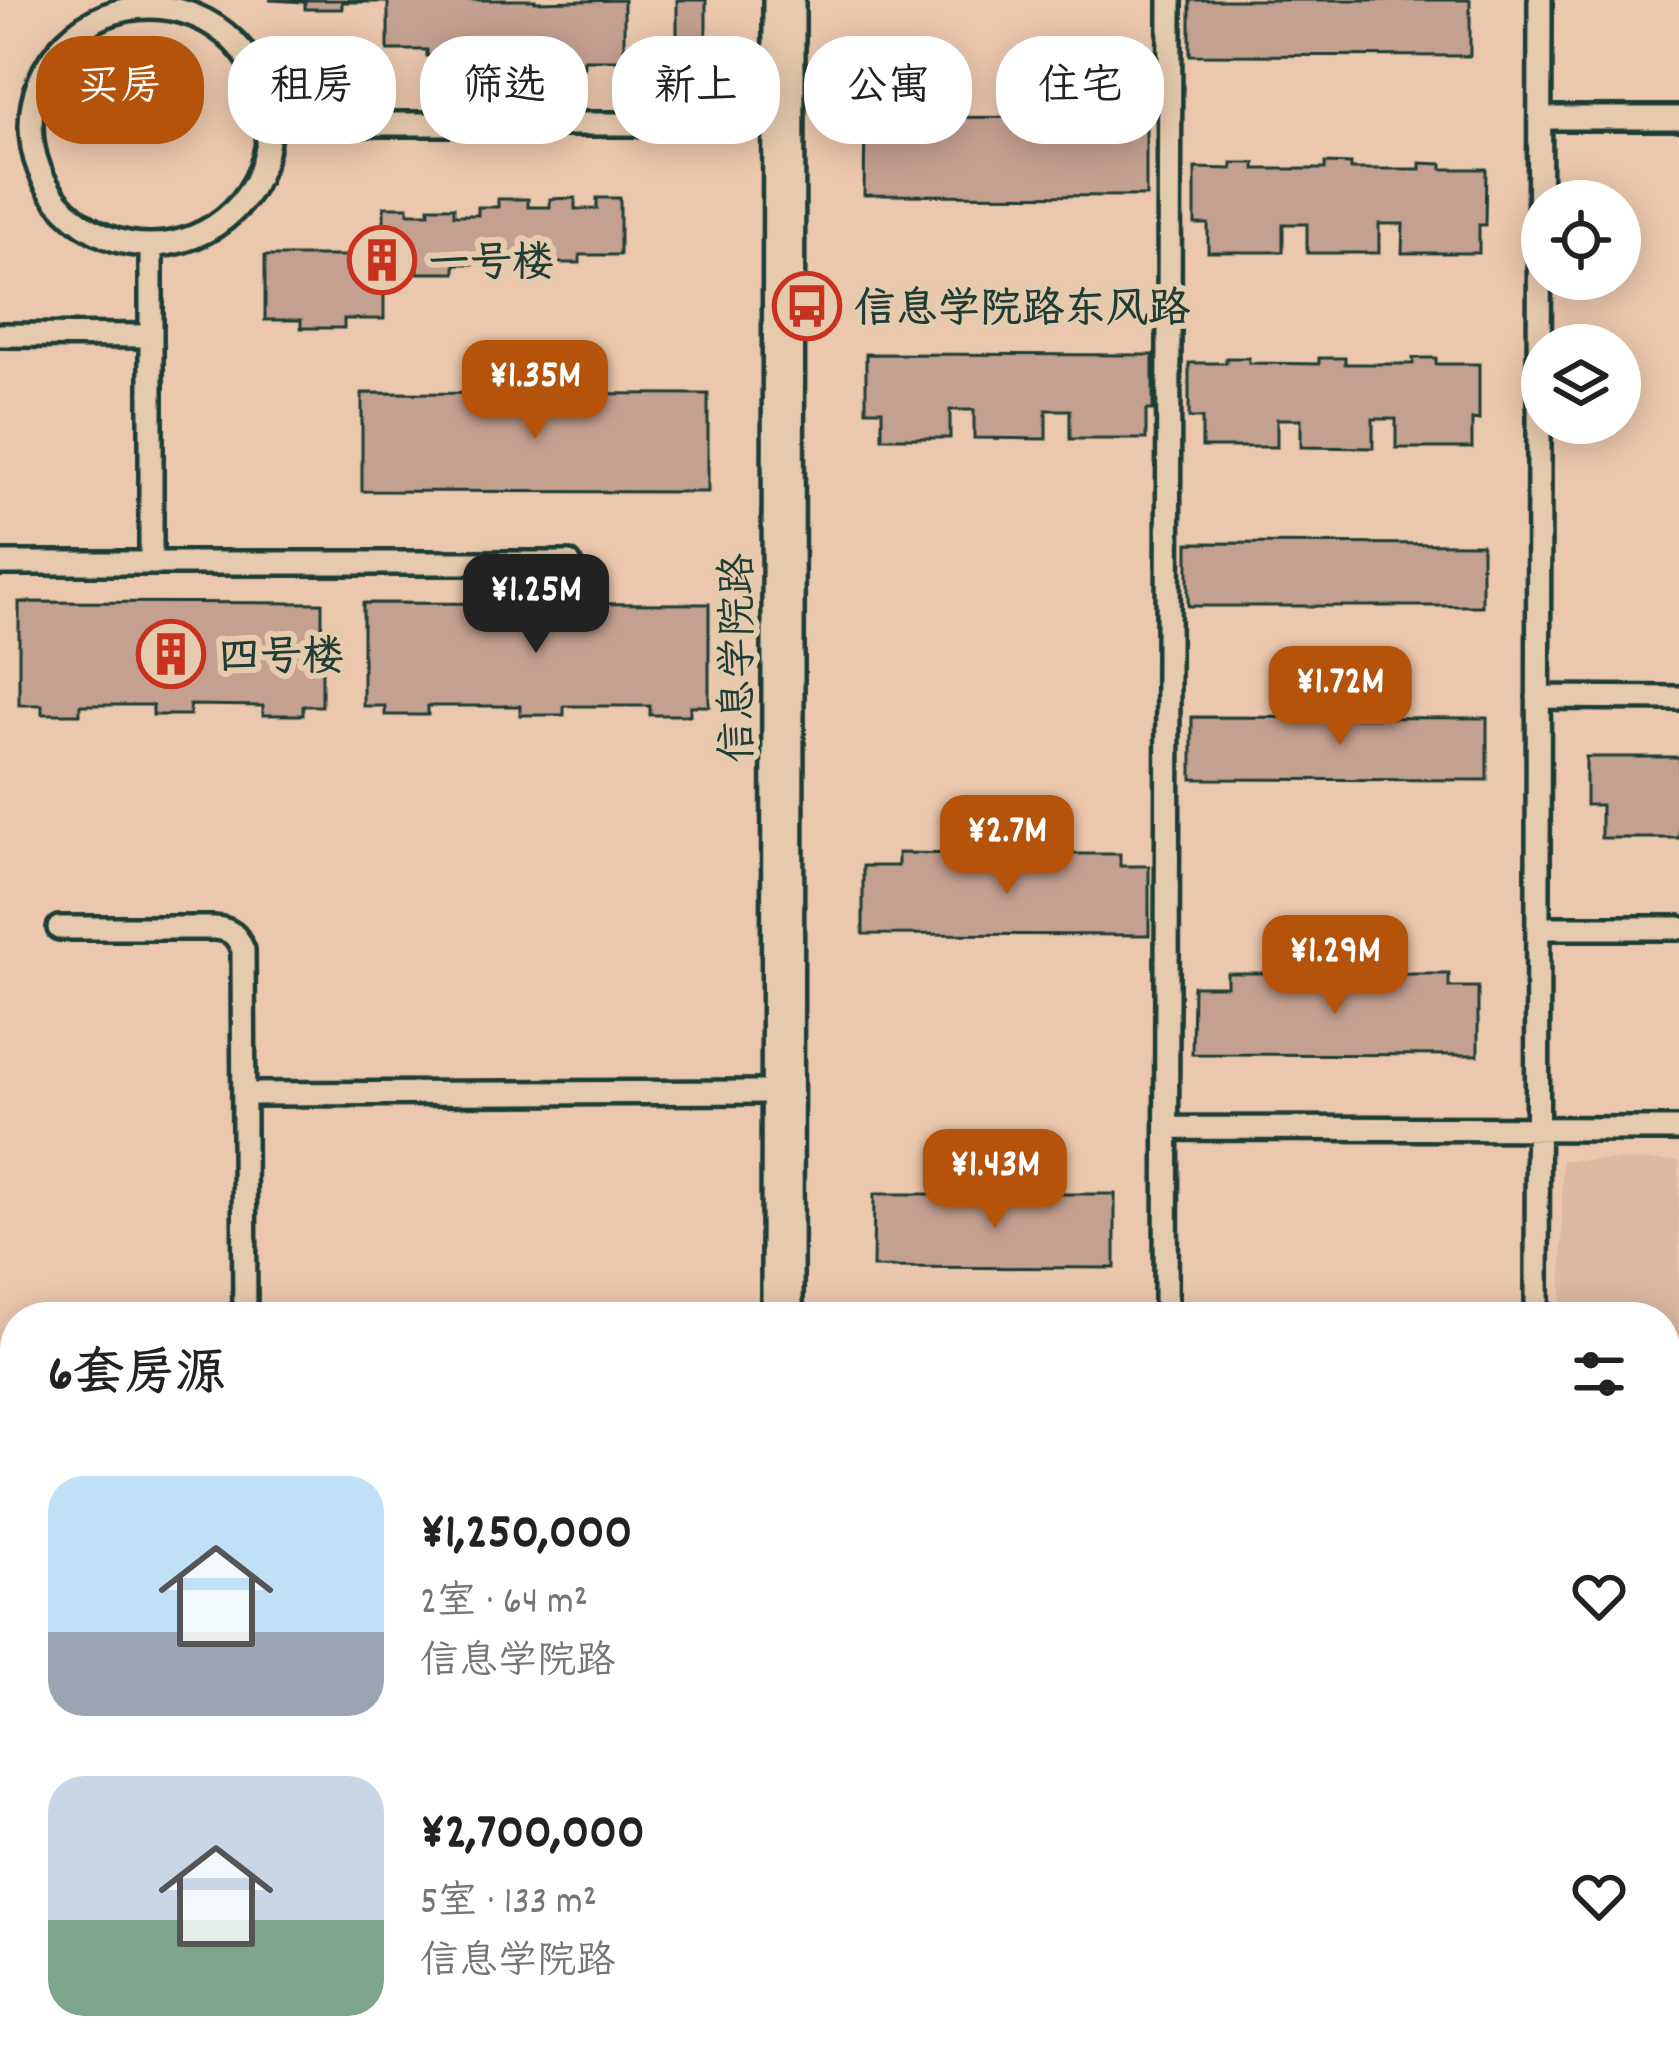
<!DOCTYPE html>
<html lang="zh">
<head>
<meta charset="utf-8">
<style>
  :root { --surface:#fff; --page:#f6f6f6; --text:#222; --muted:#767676; --accent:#b45309 }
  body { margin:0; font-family:Dekko,"LXGW WenKai TC",sans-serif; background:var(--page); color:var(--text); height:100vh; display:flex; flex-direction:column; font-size:45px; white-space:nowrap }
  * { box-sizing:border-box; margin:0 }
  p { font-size:39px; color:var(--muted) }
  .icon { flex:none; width:66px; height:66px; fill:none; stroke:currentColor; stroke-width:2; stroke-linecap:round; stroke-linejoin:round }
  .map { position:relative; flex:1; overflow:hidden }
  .sheet { position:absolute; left:0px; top:1302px; width:1680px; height:771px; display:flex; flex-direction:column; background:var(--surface); border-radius:48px 48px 0 0; box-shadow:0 6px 30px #0003 }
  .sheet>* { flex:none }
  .hud { position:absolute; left:36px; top:36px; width:1608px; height:108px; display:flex; gap:24px }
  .controls { position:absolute; left:1521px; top:180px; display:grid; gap:24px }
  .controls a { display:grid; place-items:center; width:120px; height:120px; border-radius:50%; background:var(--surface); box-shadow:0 6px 30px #0003; font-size:60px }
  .price { position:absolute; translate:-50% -102px; padding:0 27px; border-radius:24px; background:var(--accent); color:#fff; font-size:39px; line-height:78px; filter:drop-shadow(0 3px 6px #0008) }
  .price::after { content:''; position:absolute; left:50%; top:72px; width:36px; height:27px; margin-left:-18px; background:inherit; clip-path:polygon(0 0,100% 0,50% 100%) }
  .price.active { background:#222; color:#fff }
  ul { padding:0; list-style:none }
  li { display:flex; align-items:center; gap:36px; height:300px; padding:0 48px }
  li span { display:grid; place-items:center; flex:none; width:336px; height:240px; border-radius:36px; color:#555 }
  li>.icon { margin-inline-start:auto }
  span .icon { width:144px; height:144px; fill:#fffc; stroke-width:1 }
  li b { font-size:51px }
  h2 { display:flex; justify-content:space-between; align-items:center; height:144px; padding:0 48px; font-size:51px }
  .pill { padding:0 42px; border-radius:48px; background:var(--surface); box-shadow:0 6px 30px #0003; font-size:42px; line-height:108px }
  .pill.active { background:var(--accent); color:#fff }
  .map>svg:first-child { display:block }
  .built { fill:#dbb8a2 }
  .building { fill:#c4a090; stroke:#1f3d34; stroke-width:3 }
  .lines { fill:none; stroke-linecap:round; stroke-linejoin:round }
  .lane-casing { stroke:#1f3d34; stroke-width:30 }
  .street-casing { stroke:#1f3d34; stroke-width:48 }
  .lane { stroke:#e6caad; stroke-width:21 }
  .street { stroke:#e6caad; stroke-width:39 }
  .labels { text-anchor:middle; stroke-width:12; stroke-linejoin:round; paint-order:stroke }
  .poi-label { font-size:42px; font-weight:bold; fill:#1f3d34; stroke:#e6caad; text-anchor:start }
  .street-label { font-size:42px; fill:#1f3d34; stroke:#e6caad }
</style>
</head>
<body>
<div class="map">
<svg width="1679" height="2071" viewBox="0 0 1679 2071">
  <rect width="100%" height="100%" fill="#ebc7ad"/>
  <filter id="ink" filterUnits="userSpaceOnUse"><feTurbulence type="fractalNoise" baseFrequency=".00833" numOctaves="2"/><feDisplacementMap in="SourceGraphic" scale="24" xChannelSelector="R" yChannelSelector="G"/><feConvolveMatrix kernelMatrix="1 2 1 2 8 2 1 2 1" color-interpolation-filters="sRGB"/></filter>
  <g filter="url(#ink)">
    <path class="built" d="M1562,1160L1679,1161V1801H1665V1317H1562Z"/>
    <path class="building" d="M269,0H535V2L624,0V60H584V68H547V60H503V51H461V56H427V50H388V2H342V9H305V2Z
      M677,0H706V36H677Z
      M1190,0H1470V56L1190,55Z
      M865,117L1146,118V196L864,195Z
      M1232,163H1255V169H1325V163L1351,164V169H1420V163L1442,164V169H1486L1485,225H1479V253H1402L1403,224H1379V253H1307V224H1283V252H1208V224H1195V168L1232,169Z
      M575,198V209H597V198H620V255H580V263H539V256H500V264H455V273H418V264H384V319H344V328H301V320H265V256H384V207H408V213H429V207H454V215H478V207H498V199H528V207H550V199Z
      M866,354L1153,355V410H1146V439H1070V410H1046V439L974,438V410H950V438H882V410H866Z
      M1226,358H1249V363L1319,364V358H1345V364H1413V358H1436V364H1479V420L1472,419V448H1396V419H1373V448L1301,447V419H1277V447H1202V418H1189V363H1226Z
      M362,393L708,394V492L362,491Z
      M1188,543L1482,544V606H1188Z
      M19,602L322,603V706H303V715H263V706L190,705V715H153V705H80V714H42V705H19Z
      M363,603L709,604V706H690V715H650V706H564V715H520V706H428V715H385V706H363Z
      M1192,717L1487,718V780L1192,779Z
      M1586,757H1679V838H1601V805H1586Z
      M898,853L974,854V866H1039V854H1120V866H1149V935L863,934V866H898Z
      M1227,973H1303V986H1368V974H1449V987H1478V1055L1192,1054L1193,986H1227Z
      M874,1194H1115V1268L873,1267Z
      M0,1597H15V1659H0Z
      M0,1775H15V1859H0Z
      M1665,1886H1679V1926H1665Z
      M3,1996H15V2058H93V2060H75V2069H3V2060H0V2007H3Z
      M290,2058H598V2071H290Z
      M1192,2058H1264V2071H1192Z
      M1283,2060H1374V2071H1283Z"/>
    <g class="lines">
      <g class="lane-casing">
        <path id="lane" d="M31 126a119 119 0 1 1 238 0a119 119 0 1 1-238 0Z
          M1540,118H1679
          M270,124H783
          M0,335L151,336
          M0,563H569
          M151,563V245
          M1538,697L1679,698
          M59,928H214C231,929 237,935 243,950L245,1317
          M1538,928H1679
          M244,1094L782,1092
          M1167,1128L1679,1129
          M1166,1317L1170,0
          M1537,1317L1540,0
          M1665,1858H1679
          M180,2058L181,2071
          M1155,2071V2058
          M1534,2071V2058"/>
      </g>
      <g class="street-casing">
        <path id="street" d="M782,1317L784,0
          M781,2071V2058"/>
      </g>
      <use href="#lane" class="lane"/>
      <use href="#street" class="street"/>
    </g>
  </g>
  <defs>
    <g id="building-ring" transform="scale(3.45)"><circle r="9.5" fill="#e6caad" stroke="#c8321e" stroke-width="1.5"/><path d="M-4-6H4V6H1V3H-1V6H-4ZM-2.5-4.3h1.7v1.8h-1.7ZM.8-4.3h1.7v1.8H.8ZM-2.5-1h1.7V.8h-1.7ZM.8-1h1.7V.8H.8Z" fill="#c8321e"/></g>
    <g id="bus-ring" transform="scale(3.45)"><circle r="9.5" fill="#e6caad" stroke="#c8321e" stroke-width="1.5"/><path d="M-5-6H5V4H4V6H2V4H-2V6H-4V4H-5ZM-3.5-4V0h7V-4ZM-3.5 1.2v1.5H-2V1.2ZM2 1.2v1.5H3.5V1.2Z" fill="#c8321e"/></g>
  </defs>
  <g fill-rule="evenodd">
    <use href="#building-ring" x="382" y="260"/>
    <use href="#bus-ring" x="807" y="306"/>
    <use href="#building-ring" x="171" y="654"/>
  </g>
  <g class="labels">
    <g class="poi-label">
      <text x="428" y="275">一号楼</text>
      <text x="854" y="321">信息学院路东风路</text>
      <text x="218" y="669">四号楼</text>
    </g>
    <g class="street-label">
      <text transform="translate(735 658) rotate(-90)" y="15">信息学院路</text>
    </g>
  </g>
</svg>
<div class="controls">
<a><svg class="icon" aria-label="locate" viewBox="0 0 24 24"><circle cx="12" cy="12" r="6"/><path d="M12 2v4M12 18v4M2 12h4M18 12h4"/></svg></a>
<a><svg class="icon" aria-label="layers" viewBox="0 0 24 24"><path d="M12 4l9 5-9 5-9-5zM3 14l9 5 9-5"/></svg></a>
</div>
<b class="price" style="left:535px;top:442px">¥1.35M</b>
<b class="price active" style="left:536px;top:656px">¥1.25M</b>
<b class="price" style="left:1340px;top:748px">¥1.72M</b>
<b class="price" style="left:1007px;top:897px">¥2.7M</b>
<b class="price" style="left:1335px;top:1017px">¥1.29M</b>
<b class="price" style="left:995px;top:1231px">¥1.43M</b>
<div class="hud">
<a class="pill active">买房</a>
<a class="pill">租房</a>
<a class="pill">筛选</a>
<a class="pill">新上</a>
<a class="pill">公寓</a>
<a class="pill">住宅</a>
</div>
<section class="sheet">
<h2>6套房源<svg class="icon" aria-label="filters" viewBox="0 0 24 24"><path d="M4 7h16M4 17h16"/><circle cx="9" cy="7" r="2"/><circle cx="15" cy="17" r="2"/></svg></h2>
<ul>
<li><span style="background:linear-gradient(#bfe0f5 65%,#9aa5b1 0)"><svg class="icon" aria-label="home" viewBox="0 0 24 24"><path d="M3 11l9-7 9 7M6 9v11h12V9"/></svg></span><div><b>¥1,250,000</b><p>2室 · 64 m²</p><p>信息学院路</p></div><svg class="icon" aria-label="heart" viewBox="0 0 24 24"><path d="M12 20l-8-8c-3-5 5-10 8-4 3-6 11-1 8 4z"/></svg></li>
<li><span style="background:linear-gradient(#c9d6e8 60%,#7fa58c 0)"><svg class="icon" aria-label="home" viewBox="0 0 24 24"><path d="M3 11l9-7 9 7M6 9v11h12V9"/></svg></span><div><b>¥2,700,000</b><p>5室 · 133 m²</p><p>信息学院路</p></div><svg class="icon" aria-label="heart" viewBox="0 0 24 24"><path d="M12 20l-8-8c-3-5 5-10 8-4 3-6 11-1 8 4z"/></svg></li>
</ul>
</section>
</div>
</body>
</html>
